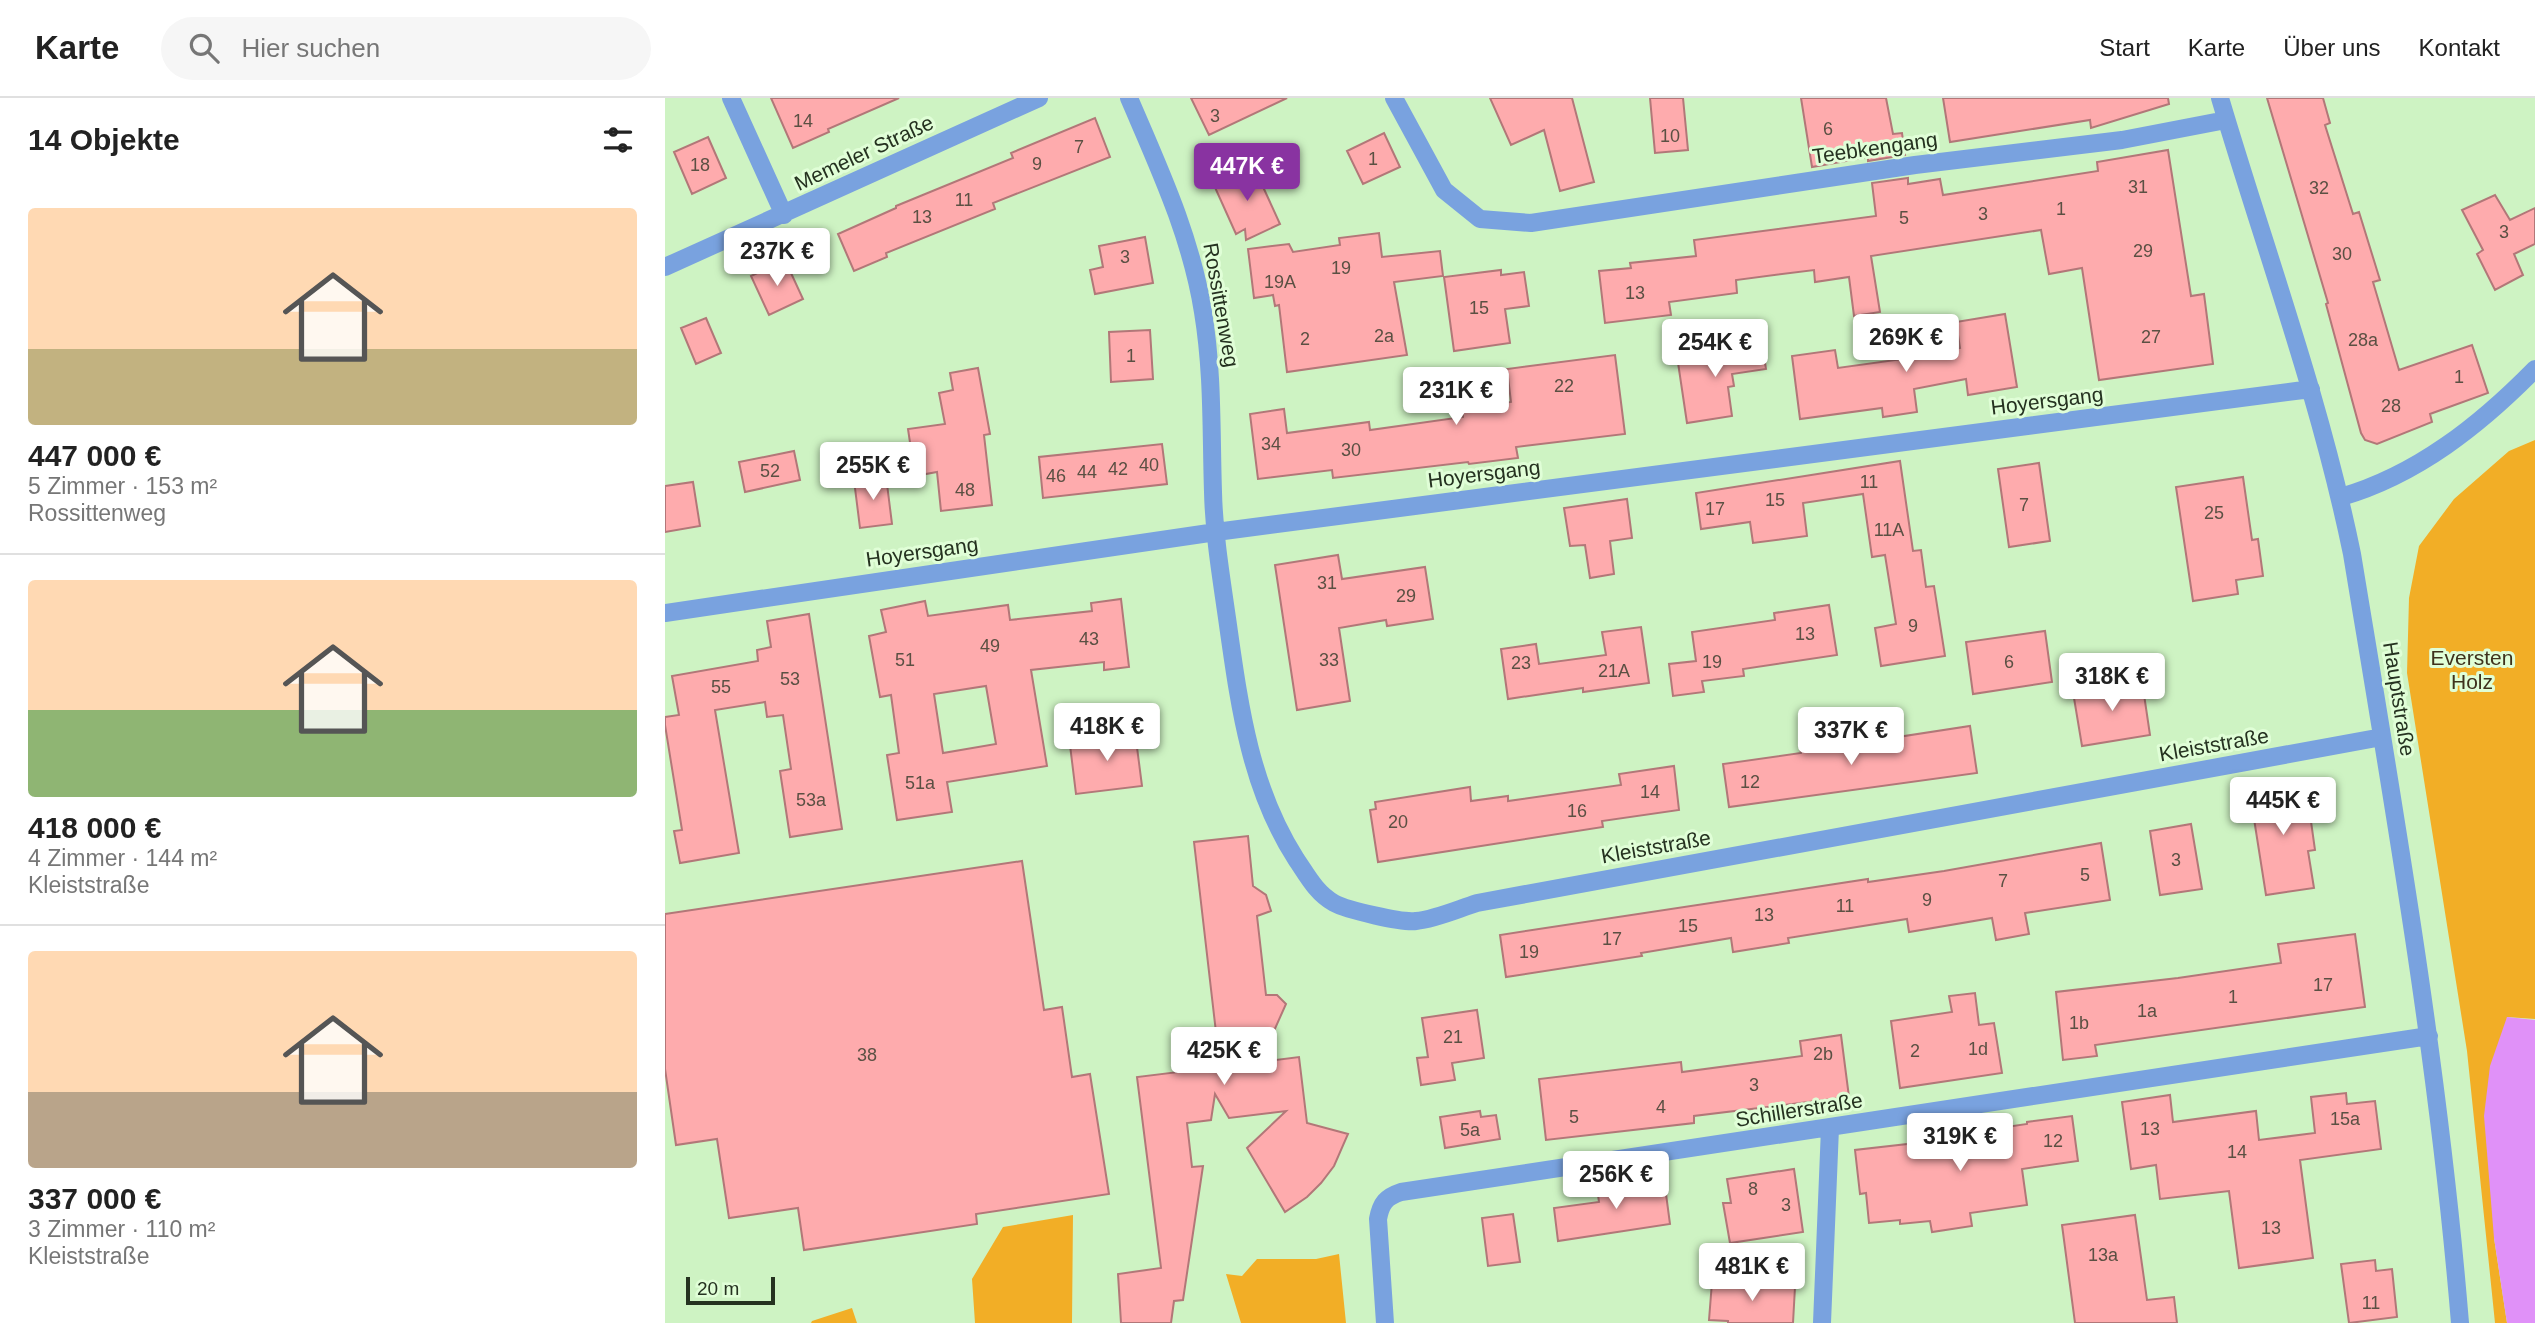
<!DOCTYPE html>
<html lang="de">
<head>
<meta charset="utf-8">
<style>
  :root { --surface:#fff; --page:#f6f6f6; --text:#222; --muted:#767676; --line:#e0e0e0; --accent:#8933a1 }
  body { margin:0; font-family:Arial,sans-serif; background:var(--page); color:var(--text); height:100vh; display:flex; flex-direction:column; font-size:26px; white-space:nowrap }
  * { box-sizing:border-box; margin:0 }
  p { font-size:23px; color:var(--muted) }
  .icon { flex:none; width:38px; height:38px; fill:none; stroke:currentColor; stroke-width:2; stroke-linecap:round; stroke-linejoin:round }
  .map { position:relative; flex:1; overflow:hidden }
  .sheet { display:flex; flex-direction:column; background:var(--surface); width:665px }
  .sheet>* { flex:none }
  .scale { position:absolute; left:21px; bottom:18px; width:89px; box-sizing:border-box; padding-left:7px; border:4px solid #253220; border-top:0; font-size:19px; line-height:24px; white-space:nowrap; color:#253220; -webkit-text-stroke:5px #e0fed7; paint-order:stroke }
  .price { position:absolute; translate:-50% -60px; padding:0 16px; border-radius:7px; background:#fff; color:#222; font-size:23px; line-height:46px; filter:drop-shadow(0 2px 4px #0008) }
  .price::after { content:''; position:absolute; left:50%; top:42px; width:21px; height:16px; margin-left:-10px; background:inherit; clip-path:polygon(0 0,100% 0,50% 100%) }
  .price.current { background:var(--accent); color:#fff }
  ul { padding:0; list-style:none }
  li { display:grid; align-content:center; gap:14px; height:371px; padding:0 28px }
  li+li { border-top:2px solid var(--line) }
  li span { display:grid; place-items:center; height:217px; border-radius:7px; color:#555 }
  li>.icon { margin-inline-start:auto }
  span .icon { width:126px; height:126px; fill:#fffc; stroke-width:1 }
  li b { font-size:30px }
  h2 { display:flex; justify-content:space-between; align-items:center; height:84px; padding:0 28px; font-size:30px }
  header { display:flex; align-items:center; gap:42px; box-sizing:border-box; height:98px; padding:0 35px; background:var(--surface); border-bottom:2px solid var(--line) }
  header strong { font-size:33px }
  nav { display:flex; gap:38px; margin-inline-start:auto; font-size:24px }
  .search { width:490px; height:63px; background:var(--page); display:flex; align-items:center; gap:18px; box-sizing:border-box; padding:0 24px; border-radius:38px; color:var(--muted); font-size:26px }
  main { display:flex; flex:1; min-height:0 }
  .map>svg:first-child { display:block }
  .green { fill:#f2ae26 }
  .water { fill:#e091f8 }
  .building { fill:#feabad; stroke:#b27778; stroke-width:2; fill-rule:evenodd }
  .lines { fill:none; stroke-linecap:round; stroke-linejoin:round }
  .minor { stroke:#79a2df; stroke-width:18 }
  .labels { text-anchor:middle; stroke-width:6; stroke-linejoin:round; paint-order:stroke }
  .number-label { font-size:18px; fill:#5b5043 }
  .street-label { font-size:21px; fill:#253220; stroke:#e0fed7 }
  .park-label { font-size:21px; fill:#3e311c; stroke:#e0fed7 }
</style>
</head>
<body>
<header>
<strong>Karte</strong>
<div class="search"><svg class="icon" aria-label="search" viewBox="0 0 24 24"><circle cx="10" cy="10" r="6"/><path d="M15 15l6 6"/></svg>Hier suchen</div>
<nav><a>Start</a><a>Karte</a><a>Über uns</a><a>Kontakt</a></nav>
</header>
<main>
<section class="sheet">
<h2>14 Objekte<svg class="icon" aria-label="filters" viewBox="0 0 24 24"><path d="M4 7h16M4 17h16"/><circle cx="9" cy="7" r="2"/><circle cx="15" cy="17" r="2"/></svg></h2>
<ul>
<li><span style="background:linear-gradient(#ffd9b3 65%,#c2b280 0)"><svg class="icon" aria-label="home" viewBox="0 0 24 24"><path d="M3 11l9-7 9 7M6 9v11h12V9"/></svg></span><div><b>447 000 €</b><p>5 Zimmer · 153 m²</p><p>Rossittenweg</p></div></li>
<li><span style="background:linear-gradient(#ffd9b3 60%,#8fb573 0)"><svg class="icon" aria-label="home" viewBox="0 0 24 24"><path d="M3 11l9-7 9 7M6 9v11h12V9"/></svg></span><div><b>418 000 €</b><p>4 Zimmer · 144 m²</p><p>Kleiststraße</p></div></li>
<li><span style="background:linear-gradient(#ffd9b3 65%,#b9a48a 0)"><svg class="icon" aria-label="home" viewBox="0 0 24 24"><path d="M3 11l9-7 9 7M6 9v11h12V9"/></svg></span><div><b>337 000 €</b><p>3 Zimmer · 110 m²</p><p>Kleiststraße</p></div></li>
</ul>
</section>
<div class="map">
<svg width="1870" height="1225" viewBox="0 0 1870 1225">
  <rect width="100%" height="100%" fill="#cef3c3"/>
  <path class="green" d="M1870,342V921L1842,919L1829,1140L1842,1225H1830L1802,953L1742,575L1744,500L1754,448L1789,401L1844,353Z
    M408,1117L407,1225H310L307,1181L338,1129Z
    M674,1156L681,1225H576L561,1176L577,1178L592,1161H651Z
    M187,1210L192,1225H146L147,1223Z"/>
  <path class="water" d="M1842,919L1870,922V1225H1842L1829,1140L1819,1018L1825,968Z"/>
  <path class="building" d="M106,0H234L163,31L164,34L128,50Z
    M526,0H622L544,37Z
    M825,0H907L929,84L895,93L879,32L846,47Z
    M985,0H1018L1023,52L990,55Z
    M1136,0H1221L1228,36L1237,35L1240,57L1203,63V59L1147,69Z
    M1278,0H1503L1504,6L1426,30L1425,22L1285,44Z
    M1602,0H1658L1665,25L1660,27L1688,116L1694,114L1715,182L1708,184L1734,272L1807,247L1823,295L1765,316L1767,324L1712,346L1700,342L1696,335L1661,206L1663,205Z
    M430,20L445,59L328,105L330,111L221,155L222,159L189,173L173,136L231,110V108L348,60L346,55Z
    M719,35L735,69L698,86L682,53Z
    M43,39L61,80L27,96L9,54Z
    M1503,52L1526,198L1539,196L1548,266L1434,282L1417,170L1384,176L1376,132L1206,158L1215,214L1189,218L1184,179L1150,184L1149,172L1071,182L1072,195L1004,204L1006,217L940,225L934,173L966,170L965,165L1031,158L1029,142L1211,118L1207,85L1243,80V86L1275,81L1278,97L1433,73L1432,64Z
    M588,67L615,126L581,142L580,131L571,136L548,85Z
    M1830,97L1845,122L1870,110V146L1849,156L1858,177L1830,192L1812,156L1818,152L1797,112Z
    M714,135L717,159L775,153L778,178L729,184L742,257L622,274L614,207L610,208L608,197L589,200L583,151L624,146L628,154L675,147L674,140Z
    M480,139L488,185L430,196L425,172L438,169L434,148Z
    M120,162L138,201L104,217L86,178Z
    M836,172V177L859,174L864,208L840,211L845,245L789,253L779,179Z
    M1340,216L1352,289L1303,297L1301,281L1249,291L1252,314L1218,319L1217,310L1135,321L1127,258L1170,252L1173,270L1274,256L1273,254L1295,250L1291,224Z
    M41,220L56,255L31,266L16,230Z
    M485,232L488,281L446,284L444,234Z
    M1097,245L1101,271L1067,276L1069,288L1063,289L1067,318L1022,325L1012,258Z
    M950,257L960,336L851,349L853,360L804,366L803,364L668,380L667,372L593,381L585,316L619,311L622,335L704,324L705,332L798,319L797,310L846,304L842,271Z
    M313,270L325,336L319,337L327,407L276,413L272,374L250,378L243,331L280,326L274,295L288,292L285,275Z
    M497,346L502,386L378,400L374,359Z
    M129,353L135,382L80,394L74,364Z
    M1235,363L1248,453L1256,452L1261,489L1269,488L1280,558L1216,568L1210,530L1231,526L1220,457L1207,459L1198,396L1138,405L1142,438L1088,445L1085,424L1036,431L1031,395Z
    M1374,365L1385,443L1344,449L1333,371Z
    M221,378L227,426L195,430L189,382Z
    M1578,379L1587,442L1593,441L1598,478L1571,482L1573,496L1528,503L1511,389Z
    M28,384L35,428L0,434V388Z
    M962,401L967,440L945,443L949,476L925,480L920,447L905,448L899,410Z
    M673,457L677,481L760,469L768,521L722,528L721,522L674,530L685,603L632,612L610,467Z
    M456,501L464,569L439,572V564L366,572L382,668L282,684L287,714L232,722L222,657L234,655L226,597L215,599L204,538L221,534L216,512L260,503L263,518L343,507L345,522L427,513L426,505ZM321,588L331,646L278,655L269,596Z
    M1164,507L1172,557L1078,571L1079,578L1037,583L1039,594L1008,598L1004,566L1031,563L1027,534L1110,522L1109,515Z
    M144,516L177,731L125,739L115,673L126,671L118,617L102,619L100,604L50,612L74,755L15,765L9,733L17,732L0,627V619L14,617L7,578L93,563L92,552L106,549L102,523Z
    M976,529L984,585L918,594V590L843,601L836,551L871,546L874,566L941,557L937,534Z
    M1380,533L1387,584L1308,596L1301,544Z
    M1477,583L1485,637L1417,648L1408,594Z
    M469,626L477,688L411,696L405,647L446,642L445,629Z
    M1305,628L1312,675L1064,709L1058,666L1136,655L1135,649L1174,643V648Z
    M1009,668L1014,712L937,723L938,729L713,764L705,712L711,711L710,704L805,689L806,703L843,698V703L956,687L954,676Z
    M1631,681L1636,710L1644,709L1650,752L1643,753L1649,790L1601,797L1584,689Z
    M1526,726L1537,791L1495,797L1485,733Z
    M583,738L588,788L601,797L606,813L592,818L601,897H612L621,906L595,964L634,959L642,1025L683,1036L669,1068L656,1085L642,1099L620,1114L582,1050L621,1013L564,1020L550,996L546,1022L522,1025L527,1069L538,1068L518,1202L509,1203L506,1225H456L453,1176L496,1170L472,979L555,969L529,744Z
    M1436,745L1445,802L1360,815L1364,836L1331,842L1327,820L1244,834L1242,821L1123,840L1124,845L1068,854L1066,840L976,855L977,858L841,879L835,837L1203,781V784L1279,773Z
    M357,763L379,912L397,909L407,979L425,976L444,1096L311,1116L312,1126L139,1152L133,1110L64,1120L52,1041L11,1047L0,971V816Z
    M1690,836L1700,909L1430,947L1432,958L1398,962L1391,894L1513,880L1616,865L1613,846Z
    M1310,895L1314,927L1329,925L1337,975L1235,990L1226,923L1287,914L1284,898Z
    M812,912L819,960L787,965L790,982L756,987L752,960L763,959L757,920Z
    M1176,937L1184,999L1029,1018V1025L881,1042L874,981L1016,964L1017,974L1137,958L1135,943Z
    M1681,995L1682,1006L1710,1003L1716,1051L1635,1062L1648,1160L1574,1170L1564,1093L1495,1101L1491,1067L1466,1071L1457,1004L1505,997L1508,1024L1591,1013L1594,1042L1650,1035L1646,999Z
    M815,1013L816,1019L831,1017L835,1041L780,1050L775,1019Z
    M1407,1018L1413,1063L1357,1071L1362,1107L1305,1115L1307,1128L1267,1134L1265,1123L1235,1126V1122L1204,1125L1201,1095L1195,1096L1190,1052L1260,1044L1308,1034L1362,1026V1024Z
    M1129,1071L1138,1134L1065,1145L1058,1105H1066L1062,1081Z
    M999,1081L1005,1126L893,1143L889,1110L934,1104L932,1090Z
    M848,1116L855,1164L823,1168L817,1120Z
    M1470,1117L1482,1202L1509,1199L1512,1225H1410L1397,1127Z
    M1710,1162L1711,1173L1727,1171L1732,1219L1684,1225L1676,1166Z
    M1047,1184L1130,1189L1128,1225H1063V1223L1044,1222Z"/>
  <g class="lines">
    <path class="minor" d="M66,0L119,117
      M464,0C494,70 526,138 538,214C548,275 546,332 548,394C549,436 556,478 562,520C574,604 584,688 631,761C642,777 651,795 669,805C682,812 737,825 751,823C771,821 793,811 812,805L1717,639
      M729,0L779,92L815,121L866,125L1250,67L1457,42L1561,22
      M1555,0C1600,152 1655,300 1687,456C1729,711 1774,967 1795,1225
      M0,169L374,0
      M1676,399C1752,377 1815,327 1870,271
      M0,515L551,434L1646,291
      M720,1225L713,1121C716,1105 721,1099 736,1094L1764,938
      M1157,1225L1165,1030"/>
  </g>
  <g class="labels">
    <g class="number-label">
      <text x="550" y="24">3</text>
      <text x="138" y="29">14</text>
      <text x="1163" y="37">6</text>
      <text x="1005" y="44">10</text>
      <text x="414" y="55">7</text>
      <text x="708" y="67">1</text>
      <text x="372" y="72">9</text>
      <text x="35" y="73">18</text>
      <text x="1473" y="95">31</text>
      <text x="1654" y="96">32</text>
      <text x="299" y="108">11</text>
      <text x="1396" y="117">1</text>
      <text x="1318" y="122">3</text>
      <text x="257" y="125">13</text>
      <text x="1239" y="126">5</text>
      <text x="1839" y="140">3</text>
      <text x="1478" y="159">29</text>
      <text x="1677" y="162">30</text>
      <text x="460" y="165">3</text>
      <text x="676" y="176">19</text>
      <text x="615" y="190">19A</text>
      <text x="970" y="201">13</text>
      <text x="814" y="216">15</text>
      <text x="719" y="244">2a</text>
      <text x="1486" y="245">27</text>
      <text x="640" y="247">2</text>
      <text x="1698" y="248">28a</text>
      <text x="466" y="264">1</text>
      <text x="1794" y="285">1</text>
      <text x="899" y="294">22</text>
      <text x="1726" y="314">28</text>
      <text x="606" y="352">34</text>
      <text x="686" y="358">30</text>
      <text x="484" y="373">40</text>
      <text x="453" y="377">42</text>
      <text x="105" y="379">52</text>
      <text x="422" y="380">44</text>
      <text x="391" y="384">46</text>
      <text x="1204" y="390">11</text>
      <text x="300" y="398">48</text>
      <text x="1110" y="408">15</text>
      <text x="1359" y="413">7</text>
      <text x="1050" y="417">17</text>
      <text x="1549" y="421">25</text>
      <text x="1224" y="438">11A</text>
      <text x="662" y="491">31</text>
      <text x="741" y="504">29</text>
      <text x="1248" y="534">9</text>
      <text x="1140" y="542">13</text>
      <text x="424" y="547">43</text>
      <text x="325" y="554">49</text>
      <text x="240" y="568">51</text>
      <text x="664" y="568">33</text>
      <text x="1047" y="570">19</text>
      <text x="1344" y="570">6</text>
      <text x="856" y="571">23</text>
      <text x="949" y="579">21A</text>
      <text x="125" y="587">53</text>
      <text x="56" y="595">55</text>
      <text x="1085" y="690">12</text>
      <text x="255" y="691">51a</text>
      <text x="985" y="700">14</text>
      <text x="146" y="708">53a</text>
      <text x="912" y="719">16</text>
      <text x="733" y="730">20</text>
      <text x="1511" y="768">3</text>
      <text x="1420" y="783">5</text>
      <text x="1338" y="789">7</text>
      <text x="1262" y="808">9</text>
      <text x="1180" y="814">11</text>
      <text x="1099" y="823">13</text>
      <text x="1023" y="834">15</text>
      <text x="947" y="847">17</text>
      <text x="864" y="860">19</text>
      <text x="1658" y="893">17</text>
      <text x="1568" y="905">1</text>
      <text x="1482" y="919">1a</text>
      <text x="1414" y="931">1b</text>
      <text x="788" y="945">21</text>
      <text x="1313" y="957">1d</text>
      <text x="1250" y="959">2</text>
      <text x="1158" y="962">2b</text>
      <text x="202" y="963">38</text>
      <text x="1089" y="993">3</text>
      <text x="996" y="1015">4</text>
      <text x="909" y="1025">5</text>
      <text x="1680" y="1027">15a</text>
      <text x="1485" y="1037">13</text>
      <text x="805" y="1038">5a</text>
      <text x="1388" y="1049">12</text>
      <text x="1572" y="1060">14</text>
      <text x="1088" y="1097">8</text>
      <text x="1121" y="1113">3</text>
      <text x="1606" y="1136">13</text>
      <text x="1438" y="1163">13a</text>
      <text x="1706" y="1211">11</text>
    </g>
    <g class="street-label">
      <text transform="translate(1210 50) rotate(-8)" y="7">Teebkengang</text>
      <text transform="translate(199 55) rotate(-25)" y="7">Memeler Straße</text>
      <text transform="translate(556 207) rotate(80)" y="7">Rossittenweg</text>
      <text transform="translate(1382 303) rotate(-7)" y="7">Hoyersgang</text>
      <text transform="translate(819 376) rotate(-7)" y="7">Hoyersgang</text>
      <text transform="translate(257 454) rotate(-8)" y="7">Hoyersgang</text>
      <text transform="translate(1734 601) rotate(81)" y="7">Hauptstraße</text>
      <text transform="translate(1549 647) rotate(-10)" y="7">Kleiststraße</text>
      <text transform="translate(991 749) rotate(-10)" y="7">Kleiststraße</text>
      <text transform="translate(1134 1012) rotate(-9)" y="7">Schillerstraße</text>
    </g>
    <g class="park-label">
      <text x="1807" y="567">Eversten<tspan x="1807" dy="24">Holz</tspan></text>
    </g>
  </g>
</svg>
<div class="scale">20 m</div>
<b class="price current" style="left:582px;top:105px">447K €</b>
<b class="price" style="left:112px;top:190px">237K €</b>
<b class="price" style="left:1241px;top:276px">269K €</b>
<b class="price" style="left:1050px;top:281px">254K €</b>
<b class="price" style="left:791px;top:329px">231K €</b>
<b class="price" style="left:208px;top:404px">255K €</b>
<b class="price" style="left:1447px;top:615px">318K €</b>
<b class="price" style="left:442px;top:665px">418K €</b>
<b class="price" style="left:1186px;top:669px">337K €</b>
<b class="price" style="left:1618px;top:739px">445K €</b>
<b class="price" style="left:559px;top:989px">425K €</b>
<b class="price" style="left:1295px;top:1075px">319K €</b>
<b class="price" style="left:951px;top:1113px">256K €</b>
<b class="price" style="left:1087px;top:1205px">481K €</b>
</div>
</main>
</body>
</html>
